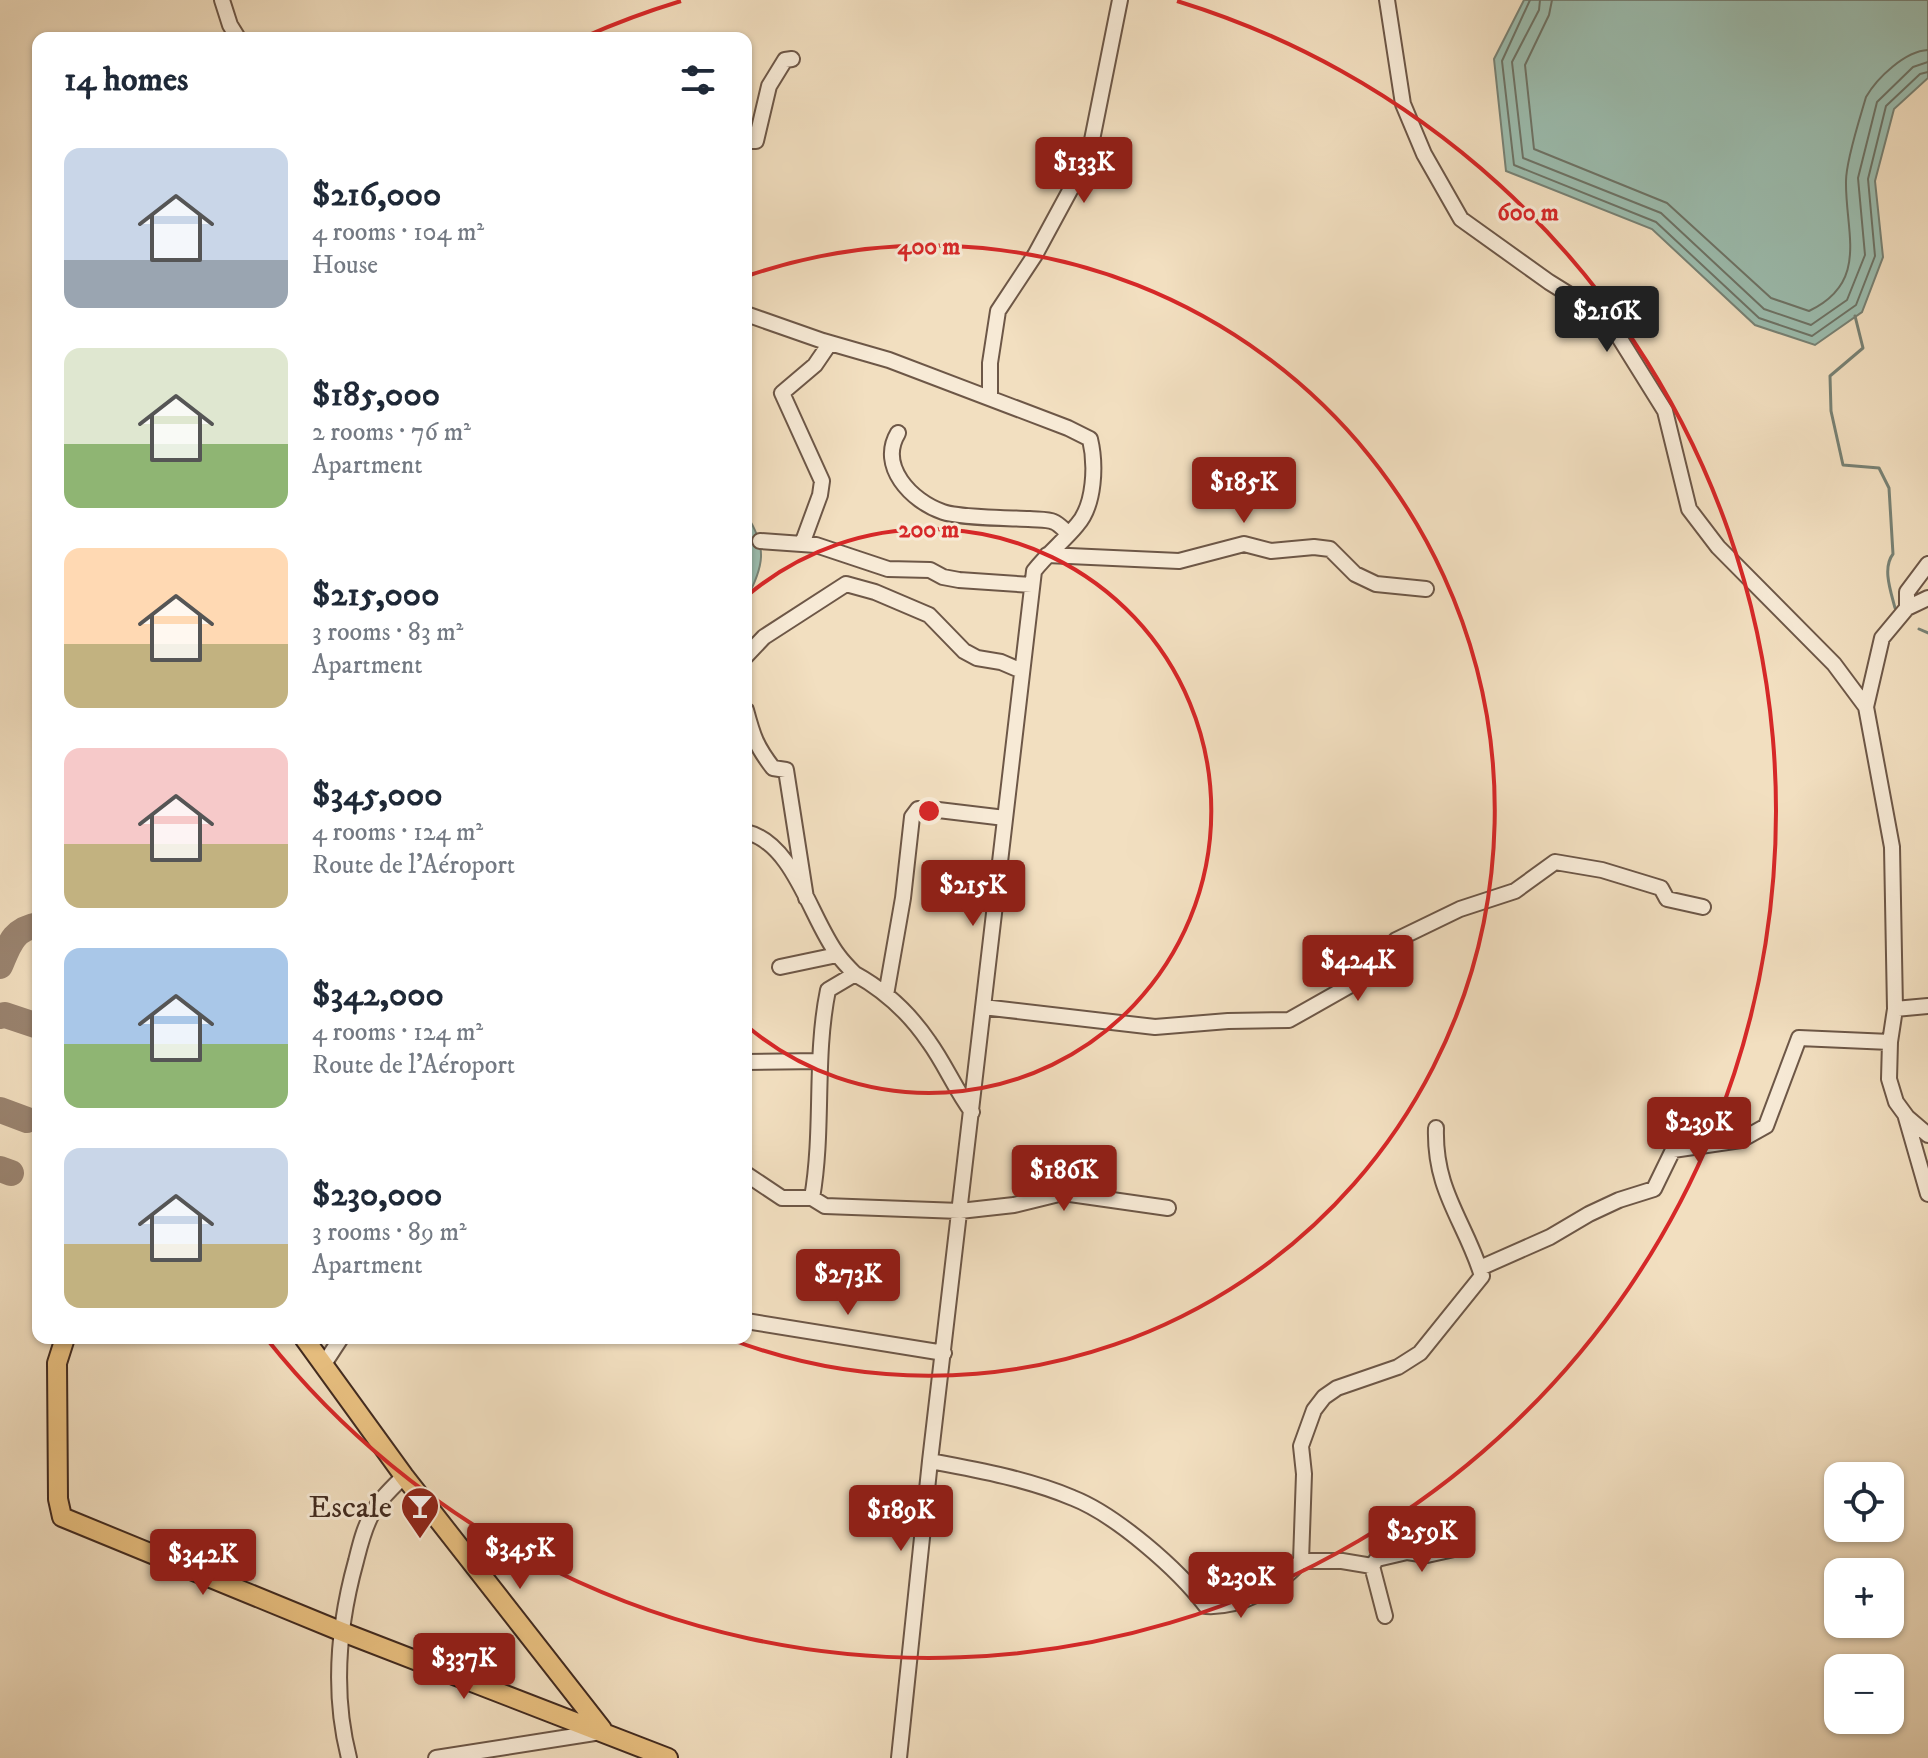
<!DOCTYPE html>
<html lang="en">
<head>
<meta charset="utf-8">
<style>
  :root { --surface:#fff; --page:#f2f2f3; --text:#1f2937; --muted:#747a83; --accent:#8f2418 }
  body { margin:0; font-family:"IM FELL DW Pica",serif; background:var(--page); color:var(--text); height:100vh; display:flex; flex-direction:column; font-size:30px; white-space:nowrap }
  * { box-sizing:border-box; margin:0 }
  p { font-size:26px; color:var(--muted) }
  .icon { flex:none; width:44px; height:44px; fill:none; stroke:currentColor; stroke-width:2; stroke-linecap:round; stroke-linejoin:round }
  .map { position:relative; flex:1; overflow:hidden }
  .side { position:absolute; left:32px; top:32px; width:720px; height:1312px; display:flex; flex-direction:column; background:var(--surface); border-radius:16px; box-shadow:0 2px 6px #0004 }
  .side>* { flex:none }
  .controls { position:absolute; left:1824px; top:1462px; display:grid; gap:16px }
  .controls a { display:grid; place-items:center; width:80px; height:80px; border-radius:16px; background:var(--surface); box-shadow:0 2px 6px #0004; font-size:40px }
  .price { position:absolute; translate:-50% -68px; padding:0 18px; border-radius:8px; background:var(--accent); color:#fff; font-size:26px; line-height:52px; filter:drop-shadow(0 2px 4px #0008) }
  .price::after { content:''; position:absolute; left:50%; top:48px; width:24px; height:18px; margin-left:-12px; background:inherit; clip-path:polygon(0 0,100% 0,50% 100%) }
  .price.on { background:#222; color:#fff }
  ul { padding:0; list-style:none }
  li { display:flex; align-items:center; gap:24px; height:200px; padding:0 32px }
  li span { display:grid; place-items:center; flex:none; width:224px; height:160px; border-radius:16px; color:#555 }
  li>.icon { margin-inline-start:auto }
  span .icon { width:96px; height:96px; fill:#fffc; stroke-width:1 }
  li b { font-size:34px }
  h2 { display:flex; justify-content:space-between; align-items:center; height:96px; padding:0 32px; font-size:34px }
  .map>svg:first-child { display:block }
  .water { fill:#9cbdaf; stroke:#788275; stroke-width:2 }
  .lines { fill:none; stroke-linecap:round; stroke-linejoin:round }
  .shore { stroke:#6e7467; stroke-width:2 }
  .stream { stroke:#788275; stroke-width:3 }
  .taxiway { stroke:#9a8470; stroke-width:26 }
  .minor-casing { stroke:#6d5747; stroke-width:18 }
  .major-casing { stroke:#412a1f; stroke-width:22 }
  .minor { stroke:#f7ead6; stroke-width:14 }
  .major { stroke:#e9c080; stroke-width:18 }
  .ring { fill:none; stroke:#d62828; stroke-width:4 }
  .labels { text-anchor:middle; stroke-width:6; stroke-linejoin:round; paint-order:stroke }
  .poi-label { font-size:32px; fill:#412a1f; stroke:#f7ead6; text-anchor:end }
  .centre { fill:#d62828; stroke:#f7ead6; stroke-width:4 }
  .ring-label { font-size:24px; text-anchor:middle; font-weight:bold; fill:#d62828; stroke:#f7ead6; stroke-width:6; stroke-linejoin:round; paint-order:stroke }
</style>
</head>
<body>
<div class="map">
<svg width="1928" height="1758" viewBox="0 0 1928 1758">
  <rect width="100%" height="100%" fill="#f2dfc0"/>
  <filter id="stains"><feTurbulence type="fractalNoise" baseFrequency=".0025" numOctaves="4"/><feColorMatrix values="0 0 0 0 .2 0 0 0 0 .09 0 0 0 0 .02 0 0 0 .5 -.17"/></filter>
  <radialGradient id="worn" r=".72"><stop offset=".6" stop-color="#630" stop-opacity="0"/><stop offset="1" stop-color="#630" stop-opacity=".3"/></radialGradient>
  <path class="water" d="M1524,0H1928V78L1894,109L1875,181L1883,257L1862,312L1815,345L1755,325L1652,229L1506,171L1494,59Z
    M746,514C768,548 764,566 746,600Z"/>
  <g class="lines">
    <path class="shore" d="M1530,0L1502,61L1514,165L1656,222L1759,318L1812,336L1856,305L1875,256L1868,179L1886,106L1920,74L1928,72
      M1540,0L1539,10L1512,62L1523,158L1661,213L1764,309L1811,325L1847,300L1865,255L1858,178L1877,102L1913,67L1928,62
      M1552,0L1549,15L1525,65L1534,149L1667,203L1771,298L1809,311C1870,282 1845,232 1846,181C1846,160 1860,118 1866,97C1877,78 1905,51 1928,50"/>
    <path class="stream" d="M1855,316L1863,348L1830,376L1831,411L1843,465L1879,468L1889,488L1893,554C1882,568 1891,592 1895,608
      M1919,629L1928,633"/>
    <path class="taxiway" d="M0,966C9,945 13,929 38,925
      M0,1016L5,1015L38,1026
      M0,1110L27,1120
      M0,1169L11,1173"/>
    <g class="minor-casing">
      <path id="minor" d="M222,0L230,25L238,38
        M1387,0L1403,104L1424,154L1461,219L1549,282L1607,318L1665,411L1689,509L1718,547L1834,664L1866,707
        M746,141H756L769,86L785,60L792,59
        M746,314L823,341L889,360L1068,428L1090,439C1096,464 1095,505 1077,525C1064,541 1047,554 1034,571L930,1461L899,1758
        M990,398V363L998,311L1035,255L1074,183L1091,145L1120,0
        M898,433C878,466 911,501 943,512C960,518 1008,518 1029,519C1037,520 1047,519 1054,522C1059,524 1064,530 1068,533
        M760,541L816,545L888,569L930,570L943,577L959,580L1032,585
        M802,544L820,495L822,481L782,393L815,365L830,343
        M1047,555L1179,561L1244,544L1271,551L1314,547L1330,549L1355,574L1376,584L1426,589
        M1928,564L1907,592V608L1882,638L1866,707L1892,847L1895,1009L1890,1042L1889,1079L1896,1102L1907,1117L1928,1135
        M1907,608L1928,598
        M746,656L764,637L846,584L875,592L929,615L964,651L977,658L1001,662L1022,671
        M746,710C753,736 756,746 773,768L786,770L806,898
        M746,832C794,843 811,920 838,955C843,962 849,968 855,974
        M780,967L837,955
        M886,995L903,898L912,817L918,809H930L1005,818
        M983,1007L1155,1027L1228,1021L1289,1020L1358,981L1396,940L1460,909L1515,891L1555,862L1602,870L1661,888L1667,899L1703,907
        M1895,1009L1928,1006
        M746,1062L820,1061
        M972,1112C955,1089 945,1064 929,1042C910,1014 884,990 855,974L828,990C814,1058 824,1129 812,1198L825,1206L960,1211L1014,1205L1063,1193L1168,1208
        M1905,1114L1928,1194
        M746,1174L782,1198H812
        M1480,1268L1550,1237L1589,1214L1619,1200L1654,1189L1673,1150L1741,1140L1766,1126L1799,1038L1890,1042
        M746,1321L944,1353
        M324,1364L341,1338
        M930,1461C978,1470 1028,1479 1073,1498C1116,1515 1178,1569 1206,1606C1240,1608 1279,1587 1301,1561L1304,1474L1301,1446L1314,1410L1324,1397L1337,1388L1398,1367L1420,1353L1482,1276C1465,1221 1434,1191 1436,1128
        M1301,1561H1342L1372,1566L1385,1616
        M1372,1566L1377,1559L1407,1552L1427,1555L1454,1549
        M349,1758C332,1692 338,1626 356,1561C360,1545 364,1528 372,1514C380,1499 392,1488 404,1476
        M436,1758L601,1732"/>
    </g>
    <g class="major-casing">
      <path id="major" d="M65,1338L57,1363L58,1499L62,1517L340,1631L668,1758
        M304,1338L404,1476L602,1729"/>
    </g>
    <use href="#minor" class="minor"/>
    <use href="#major" class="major"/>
  </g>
  <g class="ring">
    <path d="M748 595A282 282 0 1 1 748 1027"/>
    <path d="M750 275A565 565 0 1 1 727 1338"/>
    <path d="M584 37A847 847 0 0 1 681 1M1177 1A847 847 0 1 1 266 1338"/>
  </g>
  <defs>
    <g id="bar-pin" transform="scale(2)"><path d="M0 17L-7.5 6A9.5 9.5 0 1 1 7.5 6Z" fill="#8f2418" stroke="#f7ead6"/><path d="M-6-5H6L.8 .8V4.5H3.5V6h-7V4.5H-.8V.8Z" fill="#fff"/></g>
  </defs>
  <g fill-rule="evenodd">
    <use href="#bar-pin" x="420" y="1506"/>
  </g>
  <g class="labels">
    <g class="poi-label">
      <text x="392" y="1517">Escale</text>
    </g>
  </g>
  <circle cx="929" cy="811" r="12" class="centre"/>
  <g class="ring-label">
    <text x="1528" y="220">600 m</text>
    <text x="929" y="254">400 m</text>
    <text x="929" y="537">200 m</text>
  </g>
  <rect width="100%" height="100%" filter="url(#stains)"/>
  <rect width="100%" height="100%" fill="url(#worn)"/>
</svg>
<div class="controls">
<a><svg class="icon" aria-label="locate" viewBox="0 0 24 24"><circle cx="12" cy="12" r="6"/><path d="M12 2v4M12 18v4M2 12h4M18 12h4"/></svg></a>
<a>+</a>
<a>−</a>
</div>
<b class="price" style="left:1084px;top:205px">$133K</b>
<b class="price on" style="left:1607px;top:354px">$216K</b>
<b class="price" style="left:1244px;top:525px">$185K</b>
<b class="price" style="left:973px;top:928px">$215K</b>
<b class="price" style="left:1358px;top:1003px">$424K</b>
<b class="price" style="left:1699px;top:1165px">$239K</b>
<b class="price" style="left:1064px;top:1213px">$186K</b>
<b class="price" style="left:848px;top:1317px">$273K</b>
<b class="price" style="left:901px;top:1553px">$189K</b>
<b class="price" style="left:1422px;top:1574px">$259K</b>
<b class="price" style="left:520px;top:1591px">$345K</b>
<b class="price" style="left:203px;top:1597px">$342K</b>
<b class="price" style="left:1241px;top:1620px">$230K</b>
<b class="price" style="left:464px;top:1701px">$337K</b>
<section class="side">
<h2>14 homes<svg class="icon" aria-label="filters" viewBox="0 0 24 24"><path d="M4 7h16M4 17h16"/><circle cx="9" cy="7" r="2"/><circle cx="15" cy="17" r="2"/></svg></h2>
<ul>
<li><span style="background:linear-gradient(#c9d6e8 70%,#9aa5b1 0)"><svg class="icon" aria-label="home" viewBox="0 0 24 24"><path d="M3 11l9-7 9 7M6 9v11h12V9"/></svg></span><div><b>$216,000</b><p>4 rooms · 104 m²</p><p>House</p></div></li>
<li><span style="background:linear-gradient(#dfe7d0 60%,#8fb573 0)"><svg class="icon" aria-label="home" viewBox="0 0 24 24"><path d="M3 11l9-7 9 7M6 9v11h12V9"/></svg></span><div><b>$185,000</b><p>2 rooms · 76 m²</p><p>Apartment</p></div></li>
<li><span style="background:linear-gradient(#ffd9b3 60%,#c2b280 0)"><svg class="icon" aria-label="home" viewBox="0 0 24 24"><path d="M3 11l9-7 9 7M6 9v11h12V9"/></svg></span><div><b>$215,000</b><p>3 rooms · 83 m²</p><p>Apartment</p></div></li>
<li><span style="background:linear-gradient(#f6c9c9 60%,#c2b280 0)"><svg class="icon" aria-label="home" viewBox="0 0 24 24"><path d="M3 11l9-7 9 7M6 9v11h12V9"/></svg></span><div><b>$345,000</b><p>4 rooms · 124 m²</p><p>Route de l'Aéroport</p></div></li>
<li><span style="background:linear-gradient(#a9c7e8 60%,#8fb573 0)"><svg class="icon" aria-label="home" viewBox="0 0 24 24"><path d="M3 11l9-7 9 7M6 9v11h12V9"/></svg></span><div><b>$342,000</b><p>4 rooms · 124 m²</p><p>Route de l'Aéroport</p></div></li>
<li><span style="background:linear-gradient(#c9d6e8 60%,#c2b280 0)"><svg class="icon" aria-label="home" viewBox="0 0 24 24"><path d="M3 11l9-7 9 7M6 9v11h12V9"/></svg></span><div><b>$230,000</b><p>3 rooms · 89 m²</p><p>Apartment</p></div></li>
</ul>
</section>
</div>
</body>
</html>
